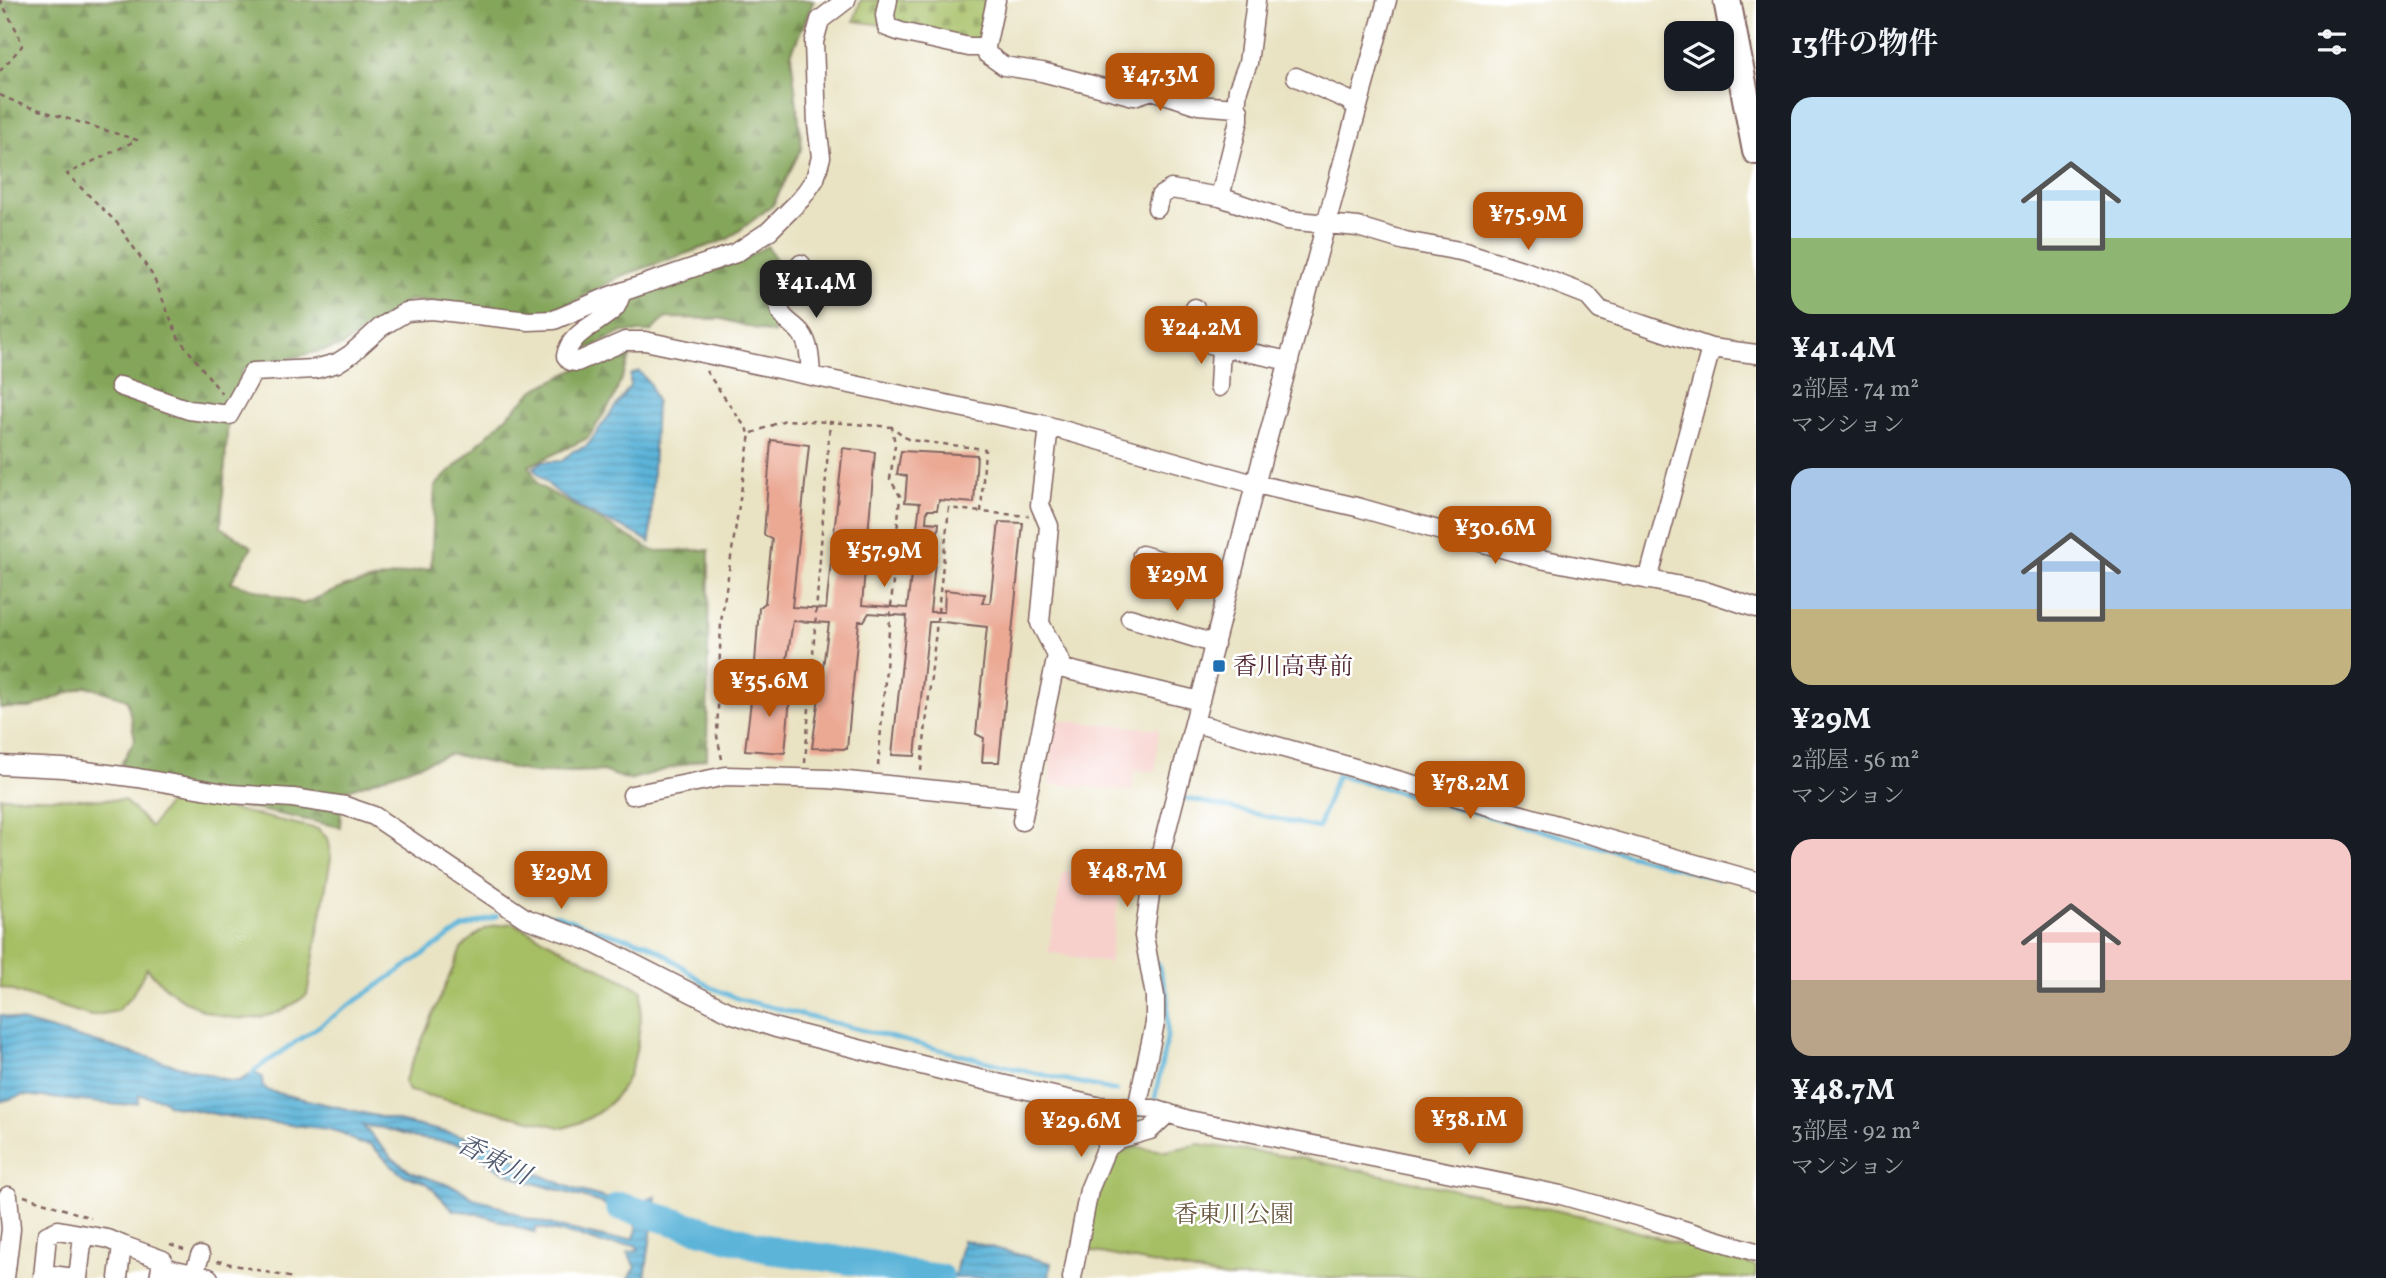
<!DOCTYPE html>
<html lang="ja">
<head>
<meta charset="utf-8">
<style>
  :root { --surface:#171b24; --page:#20242c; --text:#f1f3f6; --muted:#9ea1a6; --accent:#b45309 }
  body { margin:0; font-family:Vollkorn,"Noto Serif JP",serif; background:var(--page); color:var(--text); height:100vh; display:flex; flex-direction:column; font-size:26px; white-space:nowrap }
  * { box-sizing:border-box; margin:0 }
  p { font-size:23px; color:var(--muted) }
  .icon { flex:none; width:38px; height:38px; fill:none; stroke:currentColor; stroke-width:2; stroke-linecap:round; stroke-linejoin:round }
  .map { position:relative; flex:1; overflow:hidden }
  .details { display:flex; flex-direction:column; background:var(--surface); width:630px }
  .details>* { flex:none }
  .fabs { position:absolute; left:1664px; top:21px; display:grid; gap:14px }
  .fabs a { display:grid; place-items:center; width:70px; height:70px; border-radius:14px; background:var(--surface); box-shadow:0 4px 10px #0003; font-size:35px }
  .price { position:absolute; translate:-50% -60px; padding:0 16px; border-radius:14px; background:var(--accent); color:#fff; font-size:23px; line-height:46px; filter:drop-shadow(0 2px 4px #0008) }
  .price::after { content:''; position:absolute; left:50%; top:42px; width:21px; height:16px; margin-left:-10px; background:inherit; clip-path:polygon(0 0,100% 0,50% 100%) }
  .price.active { background:#222; color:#fff }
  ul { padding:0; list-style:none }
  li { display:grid; align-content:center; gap:14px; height:371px; padding:0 35px }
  li span { display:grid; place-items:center; height:217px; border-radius:21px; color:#555 }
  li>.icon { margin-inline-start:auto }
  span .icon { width:126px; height:126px; fill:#fffc; stroke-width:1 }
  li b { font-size:30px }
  h2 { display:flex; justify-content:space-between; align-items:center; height:84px; padding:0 35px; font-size:30px }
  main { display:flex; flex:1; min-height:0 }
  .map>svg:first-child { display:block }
  .built { fill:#f7d0cc }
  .green { fill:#a6bf65; stroke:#786f48; stroke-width:2 }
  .forest { fill:url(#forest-firs); stroke:#676242; stroke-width:2 }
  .cemetery { fill:url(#cemetery-stones); stroke:#786f48; stroke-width:2 }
  .water { fill:url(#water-rules); stroke:#526a82; stroke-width:2; fill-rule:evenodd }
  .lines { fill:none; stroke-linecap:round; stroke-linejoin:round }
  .stream { stroke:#5bb4d9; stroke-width:4.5 }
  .river { stroke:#5bb4d9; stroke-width:28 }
  .building { fill:#eba994 }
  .minor-casing { stroke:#826460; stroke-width:21 }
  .highway-casing { stroke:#826460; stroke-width:30 }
  .path { stroke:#826460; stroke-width:2.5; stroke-dasharray:5 5; stroke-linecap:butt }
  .minor { stroke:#fff; stroke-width:18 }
  .highway { stroke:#fff; stroke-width:26 }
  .poi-dot { fill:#1f6fb2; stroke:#fff; stroke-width:2.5 }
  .labels { text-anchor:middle; stroke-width:5; stroke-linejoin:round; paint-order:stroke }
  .poi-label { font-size:24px; fill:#4a1f2b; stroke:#fff; text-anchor:start }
  .park-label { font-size:24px; fill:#6a573f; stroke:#fff }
  .water-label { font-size:26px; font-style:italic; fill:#515b71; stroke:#fff }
</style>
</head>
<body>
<main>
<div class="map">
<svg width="1756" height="1278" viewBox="0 0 1756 1278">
  <defs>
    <pattern id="forest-firs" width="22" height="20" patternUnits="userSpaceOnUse" patternTransform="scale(1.75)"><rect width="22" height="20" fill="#84a65a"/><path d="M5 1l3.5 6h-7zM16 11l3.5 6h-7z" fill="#6e874b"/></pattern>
    <pattern id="cemetery-stones" width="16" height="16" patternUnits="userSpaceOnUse" patternTransform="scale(1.75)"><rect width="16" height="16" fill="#a6bf65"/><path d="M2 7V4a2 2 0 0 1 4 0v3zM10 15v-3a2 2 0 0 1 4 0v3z" fill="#899b53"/></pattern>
    <pattern id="water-rules" width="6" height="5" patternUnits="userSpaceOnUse" patternTransform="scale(1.75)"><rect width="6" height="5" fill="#5bb4d9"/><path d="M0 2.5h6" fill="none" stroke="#4d92b0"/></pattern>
  </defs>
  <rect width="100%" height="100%" fill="#fff"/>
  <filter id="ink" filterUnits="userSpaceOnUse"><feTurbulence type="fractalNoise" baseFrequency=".0143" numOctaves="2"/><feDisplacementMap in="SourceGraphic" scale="14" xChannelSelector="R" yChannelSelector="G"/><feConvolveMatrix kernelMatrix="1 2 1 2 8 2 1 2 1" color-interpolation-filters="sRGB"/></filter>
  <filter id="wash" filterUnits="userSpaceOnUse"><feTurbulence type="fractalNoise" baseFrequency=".00686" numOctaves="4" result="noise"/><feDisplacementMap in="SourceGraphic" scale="28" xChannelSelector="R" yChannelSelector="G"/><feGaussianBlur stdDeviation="1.57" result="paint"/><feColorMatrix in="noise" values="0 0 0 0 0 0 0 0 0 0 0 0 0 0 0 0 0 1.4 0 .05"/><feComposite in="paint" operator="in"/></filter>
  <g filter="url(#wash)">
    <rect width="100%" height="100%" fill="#e9e3c3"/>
    <path class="built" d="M1054,720L1159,729L1155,771L1134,770L1132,791L1049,784Z
      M1079,863L1111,865L1109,878L1121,882L1109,963L1048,952L1063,871L1074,872Z"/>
    <path class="green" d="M173,796L318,829L327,838L331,858L307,995C298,1001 289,1008 279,1012C229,1031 179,1006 147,968L131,997L117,1011L91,1016L0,987V797L124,800L151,827Z
      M513,923L642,990C639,1054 635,1108 564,1128L409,1091L404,1082L461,949C480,929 485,926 513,923Z
      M1199,1144L1299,1158L1583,1216L1756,1266V1278H1226L1085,1250L1090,1208L1108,1158L1121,1145L1166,1151Z"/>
    <path class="forest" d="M0,0H814L791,54L802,147L773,205L728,239L621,276L558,311L523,313L409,300L342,346L243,369L229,403L221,527L252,547L231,582L303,604L346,586L431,568L435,486L534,390L598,358L632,352L613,400L588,438L529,466L538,485L654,551L709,550L707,758L629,780L602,771L534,773L450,754L342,792L340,827L173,792L121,764L135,739L127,699L86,686L30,708H0Z
      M767,246L781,267L771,287L774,334L722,319L666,318L650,332H623L581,352L576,347L609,321L632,296L740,261Z"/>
    <path class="cemetery" d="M861,0H991L982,38L971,43L904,28L854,21Z"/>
    <path class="water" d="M639,371L650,384L656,402L650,543C633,530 619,527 600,518C576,506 549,490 533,468L542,462L562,461L573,451L587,446L630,386V375Z
      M0,1015L231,1081H239L254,1073L263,1077L262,1085L269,1091L497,1144L529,1170L574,1189L633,1206L656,1196L645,1278H629L636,1267L627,1252L639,1251L636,1245L602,1244L579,1236L536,1227V1233L475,1213L453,1210L427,1183L406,1176L396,1170L371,1145L358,1143L342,1133L328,1129L246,1120L169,1105L162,1099L139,1095L138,1103L120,1105L23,1095L0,1102ZM363,1126L382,1128L416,1138L460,1144L477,1153L494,1167L520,1179L599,1202L633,1218L637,1230L634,1238L611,1239L565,1228L526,1218L489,1202L473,1198L460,1189L411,1172L391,1157Z
      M963,1240L1051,1263L1049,1278H954Z"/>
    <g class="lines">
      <path class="stream" d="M1180,797L1318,828L1337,775L1718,879
        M533,913L557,915L597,930L646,943L666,955L710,987L739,999L1017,1069L1117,1091
        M251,1078L255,1070L462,928L497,916
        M1155,1098L1167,1038L1168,996L1157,962"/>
      <path class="river" d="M619,1206L776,1251L871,1264L916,1275L940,1278"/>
    </g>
    <g id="blocks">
      <path class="building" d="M771,440L809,445L792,607L826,609L843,448L875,452L862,605L907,608L920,503L905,502L907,476L897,474L901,451L977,455L974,503L939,500L937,510H927L926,522L939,523L930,612H944L945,590L985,594L982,603H990L999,522L1023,523L999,762H982L984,738L976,734L987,627L943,622H929L915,756L892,755L907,616L869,613L864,621H859L847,749L812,748L829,623L793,621L786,666L755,663L759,608L765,603L772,539L764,535Z
        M753,685L791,686L785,753L745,750Z"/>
    </g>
  </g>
  <g filter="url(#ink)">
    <use href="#blocks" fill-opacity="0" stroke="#826460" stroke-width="2"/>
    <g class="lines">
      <g class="minor-casing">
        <path id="minor" d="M888,0L885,15L887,27L901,32L969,47H986
          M996,0L986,47L987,54L1004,66L1042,72L1134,96L1152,90L1198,105L1236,108L1239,111V120L1220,197L1287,220L1358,227L1405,241L1465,252L1525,271L1587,295L1600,310L1711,348
          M1296,77L1348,100L1356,107
          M1236,108L1238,89L1248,63L1256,0
          M1157,208L1160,196L1171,189L1220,197
          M801,264C791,277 773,296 781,313C785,321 796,326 801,333C810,344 810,362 811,375
          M622,292C620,297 618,304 615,308C599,324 570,332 566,356L570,361L577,362L625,341H645L1045,425L1247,482L1357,507L1540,559L1702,590L1756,608
          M1195,308V339L1200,342L1289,361
          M120,386L189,410L229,415L253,372L315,369L337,363L351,354L381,327L406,312L432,310L529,321L554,320L610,296L736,253L769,231L801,199L815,179L821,157L817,125L814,42L820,20L846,0
          M1219,387L1221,345
          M1049,426L1040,505L1049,526L1040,623L1064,669L1200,701
          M1142,555L1231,581
          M1648,580L1711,348L1756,354
          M1130,618L1215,644
          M1195,723L1756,881
          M0,765L63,768L138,778L231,794L293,798L345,806L374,816L525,918L591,942L733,1014L776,1028L945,1071L1097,1106L1154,1109L1189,1120L1561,1195L1654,1221L1756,1252
          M632,795L726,776L828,779L1026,799
          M1022,821L1057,655
          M1137,1108L1155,1023V996L1144,936L1150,895L1255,485L1387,0
          M122,1245L163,1260L161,1267
          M200,1256L194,1274L209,1278
          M43,1274L75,1278
          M5,1278L11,1229L8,1196
          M43,1278L47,1235L58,1230L108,1239L122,1245L118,1278
          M78,1278L83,1235
          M159,1278L161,1267L194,1274V1278
          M1072,1278L1089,1190L1106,1149L1119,1139L1150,1130L1168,1113"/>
      </g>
      <g class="highway-casing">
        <path id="highway" d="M1727,0L1756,151"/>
      </g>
      <path class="path" d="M0,71L22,46L18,33L0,0
        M0,95L20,104L137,140L67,174L117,223L153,276L178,337L222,394
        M706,371L750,434
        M722,759L717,736L721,622L750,434L785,420L830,422
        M805,763L830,422L892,427L909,440L985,449L981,512L1029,516
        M878,766L900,496L890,479L895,445L892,427
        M921,771L949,508L981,512
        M24,1196L91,1218
        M170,1245L184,1250
        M217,1261L293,1278"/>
      <use href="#minor" class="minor"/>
      <use href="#highway" class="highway"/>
    </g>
  </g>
  <rect class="poi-dot" x="1212" y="659" width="14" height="14" rx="3.5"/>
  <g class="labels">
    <g class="poi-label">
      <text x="1233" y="674">香川高専前</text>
    </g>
    <g class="park-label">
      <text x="1234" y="1222">香東川公園</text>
    </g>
    <g class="water-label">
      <text transform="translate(494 1159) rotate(27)" y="9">香東川</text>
    </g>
  </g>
</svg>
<div class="fabs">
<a><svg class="icon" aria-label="layers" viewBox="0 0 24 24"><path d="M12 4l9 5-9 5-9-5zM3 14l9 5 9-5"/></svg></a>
</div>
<b class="price" style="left:1160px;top:113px">¥47.3M</b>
<b class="price" style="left:1528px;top:252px">¥75.9M</b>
<b class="price active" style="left:816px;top:320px">¥41.4M</b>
<b class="price" style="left:1201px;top:366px">¥24.2M</b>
<b class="price" style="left:1495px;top:566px">¥30.6M</b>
<b class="price" style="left:884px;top:589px">¥57.9M</b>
<b class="price" style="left:1177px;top:613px">¥29M</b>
<b class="price" style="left:769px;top:719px">¥35.6M</b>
<b class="price" style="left:1470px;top:821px">¥78.2M</b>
<b class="price" style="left:1127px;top:909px">¥48.7M</b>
<b class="price" style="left:561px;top:911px">¥29M</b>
<b class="price" style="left:1469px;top:1157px">¥38.1M</b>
<b class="price" style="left:1081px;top:1159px">¥29.6M</b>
</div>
<section class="details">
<h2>13件の物件<svg class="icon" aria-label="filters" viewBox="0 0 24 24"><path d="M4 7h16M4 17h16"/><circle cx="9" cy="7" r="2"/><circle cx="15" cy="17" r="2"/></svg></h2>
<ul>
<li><span style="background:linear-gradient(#bfe0f5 65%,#8fb573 0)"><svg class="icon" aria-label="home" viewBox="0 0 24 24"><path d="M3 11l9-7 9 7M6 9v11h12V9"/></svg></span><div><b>¥41.4M</b><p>2部屋 · 74 m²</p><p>マンション</p></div></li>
<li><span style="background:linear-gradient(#a9c7e8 65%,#c2b280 0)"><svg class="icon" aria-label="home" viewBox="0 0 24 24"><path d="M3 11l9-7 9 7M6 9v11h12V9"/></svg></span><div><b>¥29M</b><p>2部屋 · 56 m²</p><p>マンション</p></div></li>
<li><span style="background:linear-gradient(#f6c9c9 65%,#b9a48a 0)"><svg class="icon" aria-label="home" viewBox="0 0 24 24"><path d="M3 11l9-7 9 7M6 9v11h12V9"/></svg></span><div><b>¥48.7M</b><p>3部屋 · 92 m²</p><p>マンション</p></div></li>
</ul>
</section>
</main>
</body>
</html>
